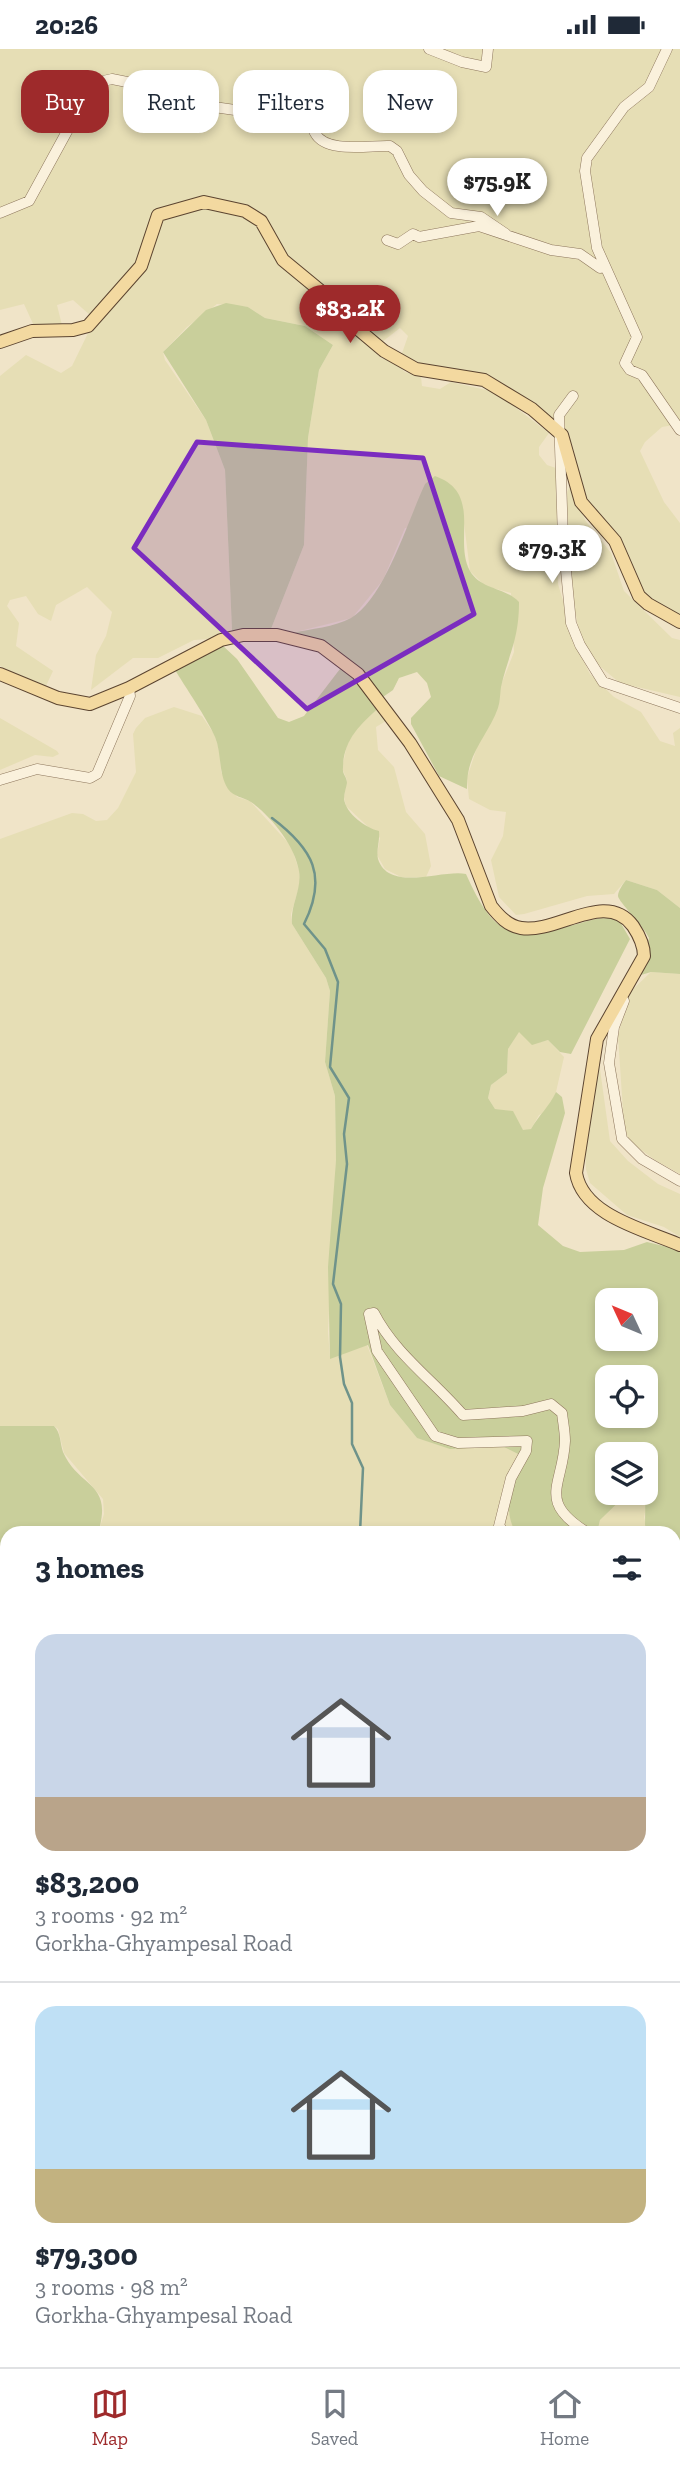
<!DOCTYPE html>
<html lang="en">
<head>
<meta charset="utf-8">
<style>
  :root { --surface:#fff; --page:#f2f2f3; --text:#1f2937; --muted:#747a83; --line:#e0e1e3; --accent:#9e2a2b }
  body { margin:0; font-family:"Zilla Slab",serif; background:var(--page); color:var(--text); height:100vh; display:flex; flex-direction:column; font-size:26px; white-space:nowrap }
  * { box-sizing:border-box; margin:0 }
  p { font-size:23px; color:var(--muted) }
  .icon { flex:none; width:38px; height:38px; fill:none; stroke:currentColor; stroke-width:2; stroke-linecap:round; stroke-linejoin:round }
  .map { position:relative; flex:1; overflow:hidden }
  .drawer { position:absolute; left:0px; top:1477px; width:681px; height:842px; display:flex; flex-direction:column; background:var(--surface); border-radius:21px 21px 0 0; box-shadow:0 4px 10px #0003 }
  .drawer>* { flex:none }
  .hud { position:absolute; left:21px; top:21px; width:639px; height:63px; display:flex; gap:14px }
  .needle { width:46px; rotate:314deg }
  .buttons { position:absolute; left:595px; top:1239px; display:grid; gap:14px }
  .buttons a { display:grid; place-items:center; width:63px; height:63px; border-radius:14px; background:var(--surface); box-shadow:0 4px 10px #0003; font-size:35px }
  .price { position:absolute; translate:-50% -60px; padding:0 16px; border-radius:24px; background:#fff; color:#222; font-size:23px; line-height:46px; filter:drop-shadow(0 2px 4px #0008) }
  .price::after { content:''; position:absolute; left:50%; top:42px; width:21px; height:16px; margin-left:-10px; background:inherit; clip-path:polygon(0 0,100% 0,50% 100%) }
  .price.selected { background:var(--accent); color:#fff }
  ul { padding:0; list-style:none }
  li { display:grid; align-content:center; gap:14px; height:371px; padding:0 35px }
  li+li { border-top:2px solid var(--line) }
  li span { display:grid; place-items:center; height:217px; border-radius:21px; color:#555 }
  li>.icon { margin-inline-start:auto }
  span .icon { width:126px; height:126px; fill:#fffc; stroke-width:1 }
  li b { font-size:30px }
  h2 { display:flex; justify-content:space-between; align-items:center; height:84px; padding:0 35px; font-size:30px }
  .tag { padding:0 24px; border-radius:21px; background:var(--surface); box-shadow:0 4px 10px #0003; font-size:24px; line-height:63px }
  .tag.selected { background:var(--accent); color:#fff }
  .status { display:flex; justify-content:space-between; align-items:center; height:49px; padding:0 35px; background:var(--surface); direction:ltr }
  .status svg { height:19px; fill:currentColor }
  .tab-bar { display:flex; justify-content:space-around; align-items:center; height:98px; border-top:2px solid var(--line); background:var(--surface); font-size:19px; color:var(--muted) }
  .tab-bar a { display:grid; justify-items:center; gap:4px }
  .tab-bar .selected { color:var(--accent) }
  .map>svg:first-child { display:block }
  .farmland { fill:#e6deb5 }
  .green { fill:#c9cf9b; fill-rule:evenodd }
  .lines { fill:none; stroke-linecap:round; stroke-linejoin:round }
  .stream { stroke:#6f938a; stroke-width:2.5 }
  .minor-casing { stroke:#8d765c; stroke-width:11 }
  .major-casing { stroke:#5b4430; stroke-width:14 }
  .minor { stroke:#faf1dc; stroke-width:10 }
  .major { stroke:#f3d9a0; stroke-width:12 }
  .marked { fill:#7b2cbf; fill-opacity:0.2; stroke:#7b2cbf; stroke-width:5; stroke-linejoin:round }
</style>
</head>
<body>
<div class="status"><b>20:26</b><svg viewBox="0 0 49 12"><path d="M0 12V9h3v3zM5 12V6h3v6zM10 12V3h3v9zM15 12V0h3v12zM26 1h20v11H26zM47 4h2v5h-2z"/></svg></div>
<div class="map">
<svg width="680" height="2318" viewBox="0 0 680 2318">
  <rect width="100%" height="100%" fill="#f0e4c8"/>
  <path class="farmland" d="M0,0H680V375L662,378L645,393L640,402L664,453L680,474V567L641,544L624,495L587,455L572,395L560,377L527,352L401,307L408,287L400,279L382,293L283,202L266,174L212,152L157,164L138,215L91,267L73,251L57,256L62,276L34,277L24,255L0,261Z
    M192,158L227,161L258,174L274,205L320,247L381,309L395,314L405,323L421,328L422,337L440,340L451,333L495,343L549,384L539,398V406L547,416L556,419L558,535L577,599L590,625L614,648L641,663L660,692L675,697L673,684L680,679V859L657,841L626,831L614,845L587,847L524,865L516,866L499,848L491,811L503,787L506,763L490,761L469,750L467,729L479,692L498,659L501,636L514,603L511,544L485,537L470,522L464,474L405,479L383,531L352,569L292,584L271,580L304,496L308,389L319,321L333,296L305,277L265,269L248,258L217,255L187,278L163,303L165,311L206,371L225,421L232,581L211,590L194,591L158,609H133L91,641L96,606L106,587L112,563L87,538L56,556L51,572L38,565L26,547L10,551L7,557L19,574L16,597L53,622L45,639L0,617V327L26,306L61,324L72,317L91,278L121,241L157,179L169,165Z
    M571,435L585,471L611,504L624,542L672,589L680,591V648L620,634L591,610L582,597L569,531L567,443Z
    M174,658L202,667L214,685L220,703L221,723L237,748L250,752L291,797L299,821L300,835L291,865L292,875L326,929L330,942L325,1013L335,1047L336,1111L328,1283L330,1309L367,1296L390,1356L417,1389L502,1397L520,1406L509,1445V1463L516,1484H98L104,1465L103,1450L64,1404L58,1380L54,1377H0V790L72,764L83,765L96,772L107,771L118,759L136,723L133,685L136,679L145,669Z
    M379,659L386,672L376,678L378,701L394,718L406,763L425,785L431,817L426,828H401L385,820L377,806L380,789L346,757L344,748L347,731L342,719L347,696L357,678Z
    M0,669L57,702L59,705L53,708L35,706L0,721Z
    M651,923L680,925V1125L655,1111L629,1092L624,1077L618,987L629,944Z
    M519,982L536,994L548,991L564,1008L556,1043L547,1062L539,1066L531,1080L523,1082L513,1063L495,1060L488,1049L491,1036L507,1024L508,1000Z
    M599,1013L610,1092L628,1112L658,1135L680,1145V1188L664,1178L627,1166L590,1134L586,1120L585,1097Z
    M646,1437L647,1454L644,1468L648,1484H597L600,1471L628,1444H646Z
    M674,1513L680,1516V1617H674Z
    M7,1689V1959L0,1960V1690Z
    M680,1826V2279L676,2280L674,1833Z
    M0,2088L7,2105V2200L0,2205Z
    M155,2312H344V2318H151Z
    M455,2312H545L539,2318H462Z
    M581,2312H667L668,2318H576Z"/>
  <path class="green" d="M226,254L248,258L265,269L305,277L333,296L319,321L308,389L304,496L271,580L232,581L225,421L206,371L163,303L206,261Z
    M435,427C483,444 453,491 470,522C481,541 505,538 519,553C519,591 509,604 501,638C500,645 500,653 498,659C487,689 466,704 467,740L439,727L411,675V669L431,648L427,634L417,623L399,629L393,641L380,650C350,609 343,599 292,584C310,580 335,578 351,569C385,549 408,471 425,435Z
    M221,595L237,610L278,669L289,673L304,667L343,616L379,659C360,675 343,692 343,719C342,725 347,728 347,734C346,739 344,745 344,750C346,765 366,779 379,782C380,792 376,801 378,810C389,844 443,820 466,825C494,887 510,894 577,875C594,870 602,867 619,871L630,890L571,1005L560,1003L548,991L532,996L519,983L508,1000L507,1024L491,1036L488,1049L495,1060L513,1062L523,1081L531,1080C539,1066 549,1058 556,1043L562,1048L565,1064L543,1139L538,1176L563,1197L580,1203L624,1201L647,1193L680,1201V1516L674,1513V1484H648L645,1476L646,1405H607V1444H628L600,1471L597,1484H516C501,1459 513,1432 520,1406L502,1397L450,1400L417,1389L390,1356L368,1296L330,1310L328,1218L336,1111L335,1047L325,1013L330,942L326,929L292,875C290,856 302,841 299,822C295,797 272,768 251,753C243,748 234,748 228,740C218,724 222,705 215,688C207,669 185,638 174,619ZM607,1251H646V1290H607ZM607,1328H646V1367H607Z
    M626,831L657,841L680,859V925L651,923L641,926L649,889C645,879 618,852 618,847C618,842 623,835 626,831Z
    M0,1377H54C61,1384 60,1394 63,1403C79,1440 114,1432 98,1484H7V1689L0,1690Z
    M680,1768V1826L674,1833V1771Z
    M7,2212V2312H43L44,2318H0V2216Z
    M680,2279V2318H668L667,2312H674V2280Z
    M59,2312H155L151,2318H60Z
    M362,2312H455L462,2318H362Z
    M545,2312H580L576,2318H539Z"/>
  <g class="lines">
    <path class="stream" d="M272,769C313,800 328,827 304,875L325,900L338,933L330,1018L349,1049L344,1085L347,1115L333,1235L341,1255L340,1308L344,1335L352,1354V1395L363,1419L360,1484
      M0,2056L7,2069
      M54,2312L55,2318
      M354,2318V2312"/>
    <g class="minor-casing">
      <path id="minor" d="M429,0L462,13L486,18L488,0
        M667,0L649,38L624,58L587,109L585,122L597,199L637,288L625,314L630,321L642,326L680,381
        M0,164L29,152L71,75L95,50L103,32L112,30L162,40H183L214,58L235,61L248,69L278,64L298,50C311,61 307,70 315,84C326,105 370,96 390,97L397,102L409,126L423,142L451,164L481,168L506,185
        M387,191L398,195L413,185L419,188L479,177L551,201L580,205L600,219L604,216
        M573,347L559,366L563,490L571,574L580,596L603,633L680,659
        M0,731L37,720L90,729L97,725L130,647L129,639
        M624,952L614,978L609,1014L622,1090L642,1110L680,1132
        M505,1484L499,1477L511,1429L526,1402L527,1392L458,1394L435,1387L377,1302L369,1265L374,1264C395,1305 433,1331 463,1366L523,1362L551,1355L562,1364C563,1373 565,1383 565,1392C563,1437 536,1452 588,1484
        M674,1541L680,1551
        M674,2021L680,2027"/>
    </g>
    <g class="major-casing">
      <path id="major" d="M0,293L32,282L73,281L88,277L141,217L158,166L204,153L245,162L261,172L283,211L323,244L359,281L384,302L416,320L484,331L532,360L562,386L581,453L615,492L639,547L648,555L680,573
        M0,625L58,649L90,655L129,639L221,591L243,586H277L321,597L358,625L410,694L458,771L491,857C499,867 508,877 521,879C557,885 606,840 633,877C639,886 644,896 644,907L597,990L576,1124C583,1167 646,1181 680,1196"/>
    </g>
    <use href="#minor" class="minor"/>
    <use href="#major" class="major"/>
  </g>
  <path class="marked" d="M197,393L423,409L474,565L307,660L134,499Z"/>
</svg>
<div class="buttons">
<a><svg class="needle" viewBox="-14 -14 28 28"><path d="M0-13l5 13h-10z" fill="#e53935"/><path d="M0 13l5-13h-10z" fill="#747a83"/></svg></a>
<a><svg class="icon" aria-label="locate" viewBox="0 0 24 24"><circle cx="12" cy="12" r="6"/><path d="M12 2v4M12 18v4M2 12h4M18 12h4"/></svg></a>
<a><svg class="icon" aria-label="layers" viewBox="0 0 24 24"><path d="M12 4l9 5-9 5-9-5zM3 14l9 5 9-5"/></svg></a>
</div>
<b class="price" style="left:497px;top:169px">$75.9K</b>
<b class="price selected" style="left:350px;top:296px">$83.2K</b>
<b class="price" style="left:552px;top:536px">$79.3K</b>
<div class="hud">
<a class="tag selected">Buy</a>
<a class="tag">Rent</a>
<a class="tag">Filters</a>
<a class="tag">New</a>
</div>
<section class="drawer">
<h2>3 homes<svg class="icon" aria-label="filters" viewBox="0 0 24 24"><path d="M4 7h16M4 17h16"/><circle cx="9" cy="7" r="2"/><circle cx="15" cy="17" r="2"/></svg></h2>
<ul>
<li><span style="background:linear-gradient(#c9d6e8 75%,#b9a48a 0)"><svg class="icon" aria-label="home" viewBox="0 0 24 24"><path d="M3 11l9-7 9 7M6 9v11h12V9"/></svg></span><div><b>$83,200</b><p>3 rooms · 92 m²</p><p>Gorkha-Ghyampesal Road</p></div></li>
<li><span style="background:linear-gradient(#bfe0f5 75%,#c2b280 0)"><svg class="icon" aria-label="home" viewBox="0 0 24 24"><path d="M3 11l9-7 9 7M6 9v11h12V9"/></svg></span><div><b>$79,300</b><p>3 rooms · 98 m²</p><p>Gorkha-Ghyampesal Road</p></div></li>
</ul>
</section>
</div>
<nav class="tab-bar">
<a class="selected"><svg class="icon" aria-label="map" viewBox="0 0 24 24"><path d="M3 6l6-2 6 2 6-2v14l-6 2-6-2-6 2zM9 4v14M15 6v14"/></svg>Map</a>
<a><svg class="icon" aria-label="saved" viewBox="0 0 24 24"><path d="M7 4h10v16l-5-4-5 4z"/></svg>Saved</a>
<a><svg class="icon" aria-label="home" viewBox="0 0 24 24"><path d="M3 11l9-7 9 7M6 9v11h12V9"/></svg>Home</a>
</nav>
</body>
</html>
